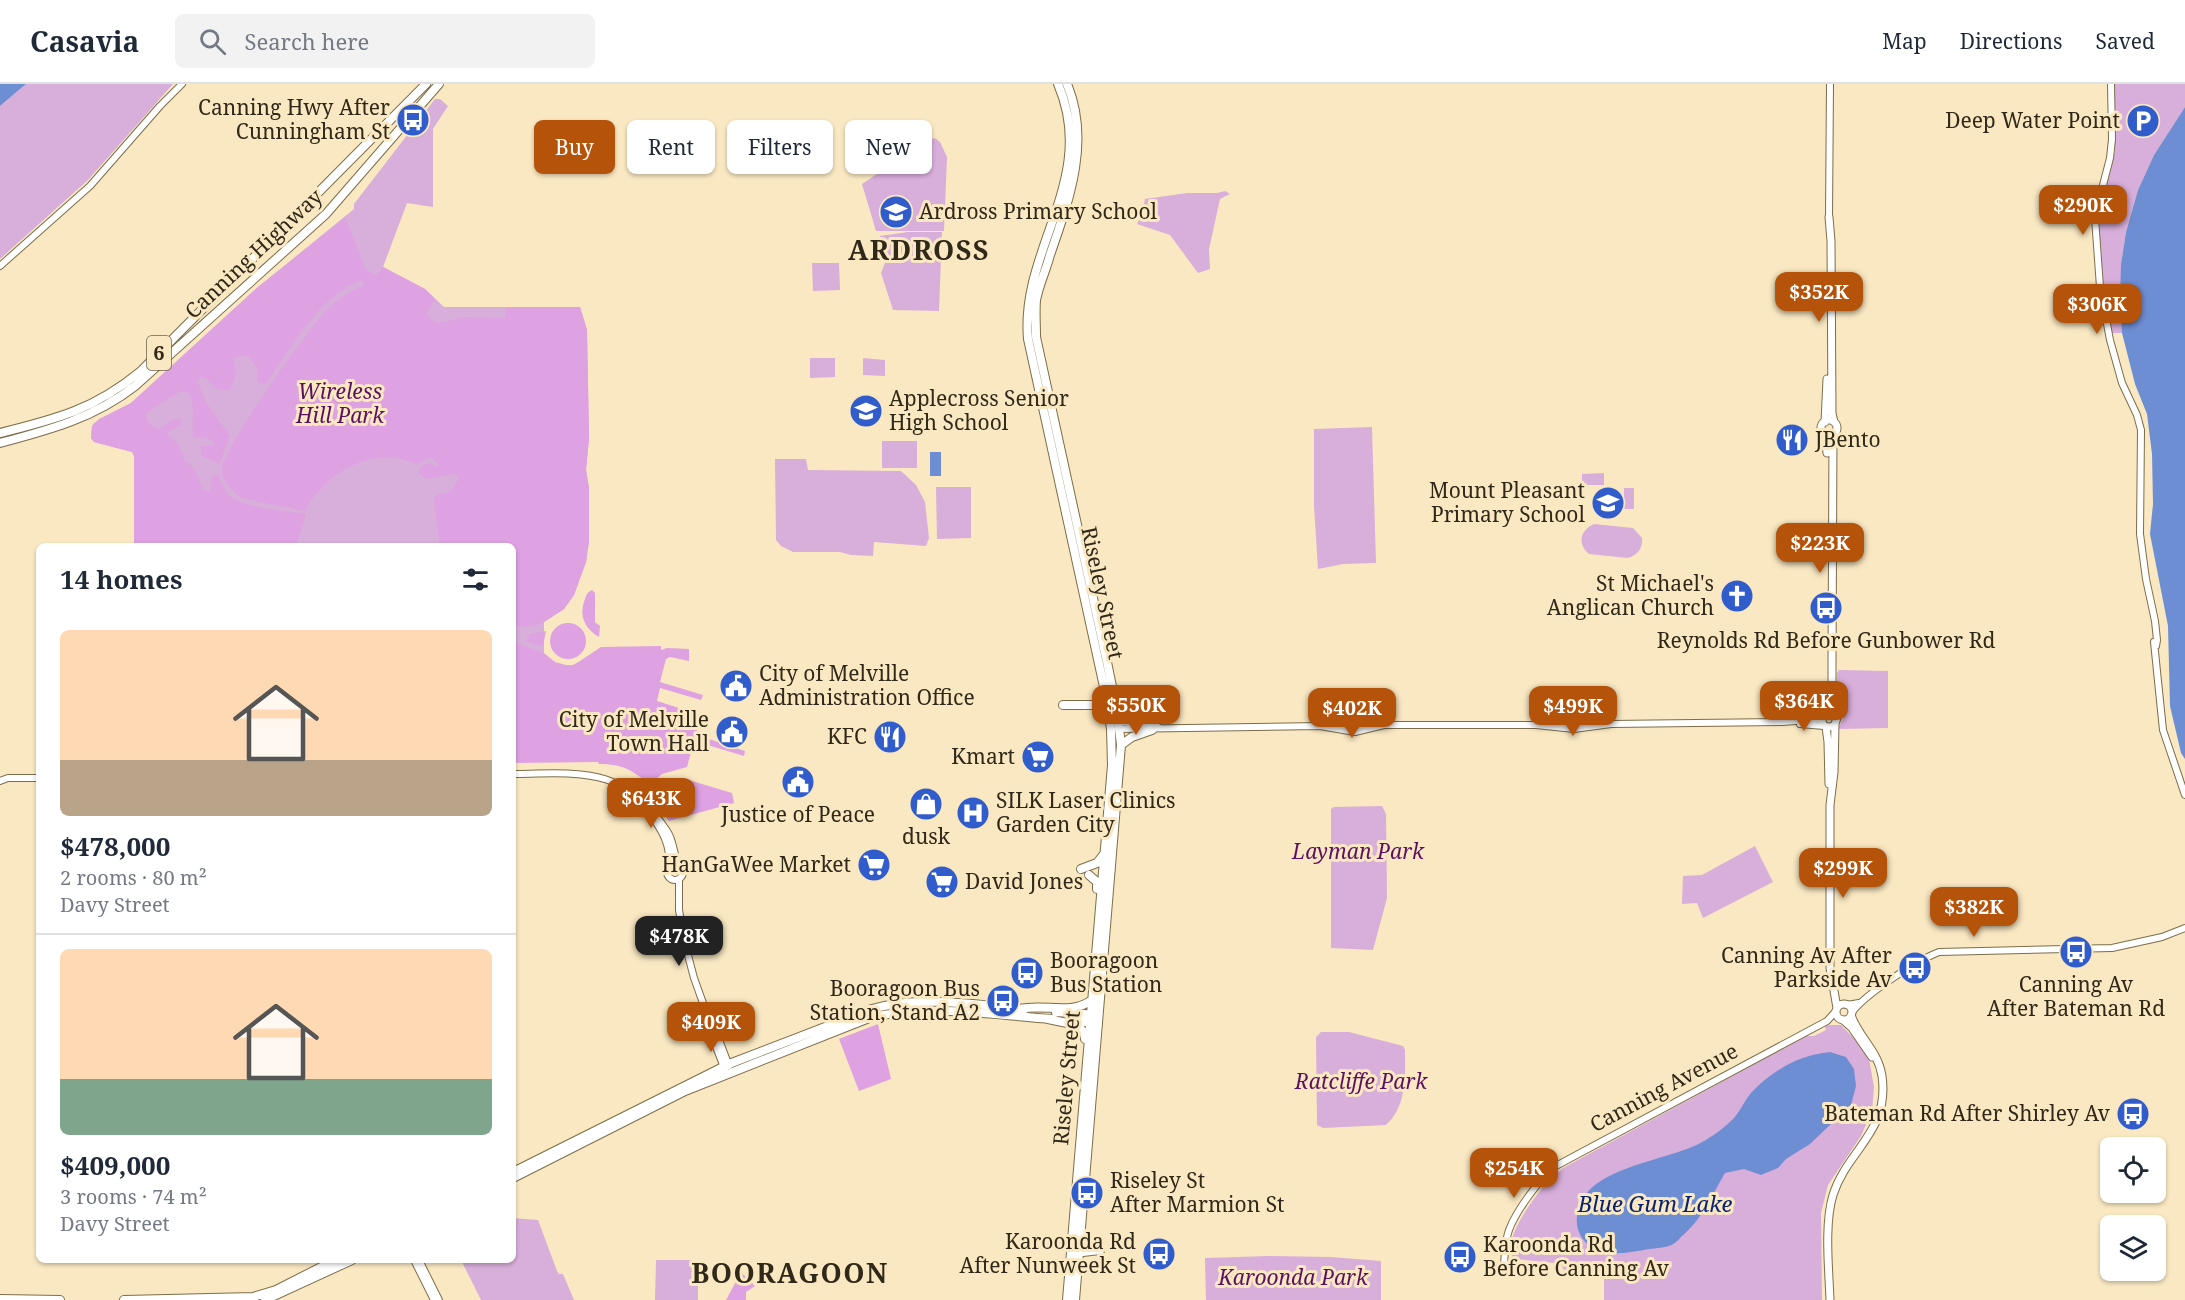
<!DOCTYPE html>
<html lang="en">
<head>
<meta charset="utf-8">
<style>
  :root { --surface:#fff; --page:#f2f2f3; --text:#1f2937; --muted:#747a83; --line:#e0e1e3; --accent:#b45309 }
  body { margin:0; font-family:"Noto Serif",serif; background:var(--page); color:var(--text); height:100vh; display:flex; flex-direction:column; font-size:22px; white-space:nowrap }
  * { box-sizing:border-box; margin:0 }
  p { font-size:20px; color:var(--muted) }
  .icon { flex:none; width:33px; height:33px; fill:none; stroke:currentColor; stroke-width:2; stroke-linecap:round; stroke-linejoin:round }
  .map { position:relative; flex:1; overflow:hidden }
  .details { position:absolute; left:36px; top:459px; width:480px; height:720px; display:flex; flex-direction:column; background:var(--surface); border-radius:9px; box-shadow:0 2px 4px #0004 }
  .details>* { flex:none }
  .guide { position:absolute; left:534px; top:36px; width:570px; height:54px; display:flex; gap:12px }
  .controls { position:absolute; left:2100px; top:1053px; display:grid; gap:12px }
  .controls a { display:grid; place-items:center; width:66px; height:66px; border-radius:9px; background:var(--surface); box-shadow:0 2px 4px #0004; font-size:30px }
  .price { position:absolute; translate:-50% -51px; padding:0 14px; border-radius:12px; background:var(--accent); color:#fff; font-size:20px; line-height:39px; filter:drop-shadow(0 2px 3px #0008) }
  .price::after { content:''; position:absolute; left:50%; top:36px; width:18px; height:14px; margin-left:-9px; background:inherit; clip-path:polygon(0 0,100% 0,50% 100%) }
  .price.active { background:#222; color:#fff }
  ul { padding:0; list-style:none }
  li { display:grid; align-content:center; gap:12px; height:318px; padding:0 24px }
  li+li { border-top:2px solid var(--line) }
  li span { display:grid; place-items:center; height:186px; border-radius:9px; color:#555 }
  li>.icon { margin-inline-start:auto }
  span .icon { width:108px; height:108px; fill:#fffc; stroke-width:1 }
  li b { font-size:26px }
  h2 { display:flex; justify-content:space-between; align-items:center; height:72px; padding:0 24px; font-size:26px }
  .tag { padding:0 21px; border-radius:9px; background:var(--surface); box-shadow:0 2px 4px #0004; font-size:21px; line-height:54px }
  .tag.active { background:var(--accent); color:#fff }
  header { display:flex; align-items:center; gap:36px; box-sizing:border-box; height:84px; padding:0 30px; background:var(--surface); border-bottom:2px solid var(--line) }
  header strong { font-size:28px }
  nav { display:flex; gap:33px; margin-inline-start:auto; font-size:21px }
  .search { width:420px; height:54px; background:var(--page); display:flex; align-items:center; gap:15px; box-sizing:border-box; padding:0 21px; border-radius:9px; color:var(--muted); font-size:22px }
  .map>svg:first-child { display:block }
  .green { fill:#d8aeda }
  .forest { fill:#dea1e2 }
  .water { fill:#6e8ed4 }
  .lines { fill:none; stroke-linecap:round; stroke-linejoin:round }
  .tertiary-casing { stroke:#7d6d4a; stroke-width:8 }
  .secondary-casing { stroke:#7d6d4a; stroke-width:9 }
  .primary-casing { stroke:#7d6d4a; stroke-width:10 }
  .trunk-casing { stroke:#7d6d4a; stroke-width:10 }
  .tertiary { stroke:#fff; stroke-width:6 }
  .secondary { stroke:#fff; stroke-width:7 }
  .primary { stroke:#fff; stroke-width:8 }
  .trunk { stroke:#fff; stroke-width:8 }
  .labels { text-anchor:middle; stroke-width:6; stroke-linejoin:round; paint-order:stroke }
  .shield { fill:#fae8c2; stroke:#6d624c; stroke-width:1.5 }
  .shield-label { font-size:20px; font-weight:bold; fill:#30291a }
  .poi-label { font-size:21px; fill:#30291a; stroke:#fae8c2; text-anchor:end }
  .street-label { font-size:21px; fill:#30291a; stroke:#fae8c2 }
  .park-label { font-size:21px; font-style:italic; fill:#5b1160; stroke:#fae8c2 }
  .water-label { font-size:22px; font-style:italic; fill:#092373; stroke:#fae8c2 }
  .district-label { font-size:27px; font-weight:bold; letter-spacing:1.5px; fill:#30291a; stroke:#fae8c2 }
</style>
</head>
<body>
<header>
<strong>Casavia</strong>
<div class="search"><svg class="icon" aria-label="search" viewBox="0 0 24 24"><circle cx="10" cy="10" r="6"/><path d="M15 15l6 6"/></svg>Search here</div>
<nav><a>Map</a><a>Directions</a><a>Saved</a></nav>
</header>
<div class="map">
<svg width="2185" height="1216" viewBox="0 0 2185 1216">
  <rect width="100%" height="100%" fill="#fae8c2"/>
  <path class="green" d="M26,0H173L88,96L0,175V22Z
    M2114,0H2185V23L2154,71L2138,106L2126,148L2121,180L2122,249H2110L2100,181L2097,147L2100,124L2115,67Z
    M435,15H440L448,22L433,45V123L407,119L383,183L425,205L444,223H580L587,246L589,354L586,386L589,404V457L586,478L574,511L564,525L544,538V590L513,679V462H134V372L132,368L94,358L91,354L92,342L94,339L131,319L258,203L354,125V120Z
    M935,54L940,58L947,73L944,147H876L862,100L928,56Z
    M1225,107L1230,110L1220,115L1209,165L1210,185L1198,189L1170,151L1137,140L1142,130L1145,115L1187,109H1217Z
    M908,148H942L939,227L893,226L881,189L887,174L882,168L880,152Z
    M812,179H839L840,206L813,207Z
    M810,274H835V293L810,294Z
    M863,274L885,276V292L863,291Z
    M855,313L878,314V323H855Z
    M1372,343L1376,479L1343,480L1318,485L1314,422V345Z
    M882,357H917V384H882Z
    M775,375H806L808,386L901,387L916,401L925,418L929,454L926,462L874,458L873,472L851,471L840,468H793L781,462L776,456Z
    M1604,389V401H1582V390Z
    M936,403H971V454L937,455Z
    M1624,404H1634V425H1624Z
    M1594,440L1633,444L1642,454C1643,464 1638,471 1628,474L1589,470C1577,460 1580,446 1594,440Z
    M1839,586L1888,587V644L1838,645L1843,634L1837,614V589Z
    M1382,722L1386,730L1387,814L1373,866L1331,864V725L1334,723Z
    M1755,762L1773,798L1703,834L1697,819L1682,820L1683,792L1702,791Z
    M1828,941H1841L1868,969L1874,1003L1872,1027L1861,1052L1828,1101L1821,1129L1822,1216H1604V1194L1567,1191L1561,1181L1555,1179L1515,1175L1512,1172C1503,1153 1536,1111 1549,1096C1553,1091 1560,1088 1563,1084L1807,952H1814L1826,946L1825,942Z
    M1321,948H1349L1403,962L1405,966C1405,993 1407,1022 1386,1041L1323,1044L1317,1041L1316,953Z
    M513,1134L538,1136L557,1187L559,1190H563L574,1216H481L461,1176H513Z
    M1269,1172L1331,1173L1381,1177V1216H1206L1205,1174Z
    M656,1176H698V1216H655Z"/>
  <path class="forest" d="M345,134L366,186L377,191L383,183L425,205L435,215L427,229L429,234L438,239L465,233L505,234L506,223H580L587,246L589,354L586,386L589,404V457L586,478L574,511L564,525L544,538L534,542L513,543V462H440L434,415L437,411L451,407L458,396V391L452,390L427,395L418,389C420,383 425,379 431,379L435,383L439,381L431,373L416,380C374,360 325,388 305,427L241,414C234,408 224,398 222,389C220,365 305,252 323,230C335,217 348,208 364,201L361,196C319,211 290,266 265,301L257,297L258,286L250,273L240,271L233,275C237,286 236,297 229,306H219L202,292L197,297L207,320L230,352L219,380L201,371V362H213L214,358L205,353H194C190,338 197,322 188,308H179L146,329C146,340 150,341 159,345L174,335H182L180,341L166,349L178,360L185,377L191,381L199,395L202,405L207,408L210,407L212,392L218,391C221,398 224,406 230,412C243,424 287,427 306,430L296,462H134V372L132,368L94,358L91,354L92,342L99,335L131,319L258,203Z
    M592,506L595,509V538L600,542L599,553C586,545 579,534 584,518C586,512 586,509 592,506Z
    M550 557a18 18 0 1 1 36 0a18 18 0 1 1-36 0Z
    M546,547L543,562L526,557L531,550Z
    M513,558L544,569L555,578L566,581H573L580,577L601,563L661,562V566L667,564L689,565V577L670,573L666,575L660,598L703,611L701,616L660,604L657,617L701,631L687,683L662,690L650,700C631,686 623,680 599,680L598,678L513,679Z
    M703,653L745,667L744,672L701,659Z
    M682,694L732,709L734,719L669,737L657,719V716L668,703V696Z
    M878,940L891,995L859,1007L839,955Z
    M741,1188L755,1202L746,1208V1216H726Z"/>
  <path class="water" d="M0,0H26L0,22Z
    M2185,23V675L2181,669L2170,622L2168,542L2150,450L2153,420L2152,370L2147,330L2135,300L2122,249L2120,216L2121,180L2126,148L2138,106L2154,71Z
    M930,368H941V392H930Z
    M1830,968L1846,973L1854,985L1856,1002L1851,1021L1810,1060L1786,1075L1778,1084L1761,1091L1744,1085L1725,1089C1711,1113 1704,1133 1682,1152C1679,1155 1675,1160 1671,1161C1666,1164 1656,1164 1649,1165C1626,1169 1598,1176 1582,1154C1578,1147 1576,1141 1577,1132C1583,1081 1667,1079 1704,1057C1713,1052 1725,1043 1733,1035C1740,1028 1744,1017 1751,1009C1773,986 1799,971 1830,968Z"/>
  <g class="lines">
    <g class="tertiary-casing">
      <path id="tertiary" d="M1829,133L1830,0
        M2095,134L2100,203L2110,256L2122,299L2137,331L2141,346L2140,450L2146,495L2155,537L2157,556L2156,562
        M2094,136L2110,74L2112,55L2111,0
        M0,182L90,102L160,22L182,0
        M2154,558L2163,646L2185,711
        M1117,638L1154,641L1160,644
        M1551,638L1574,641L1595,637L1606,638
        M1332,640L1355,643L1378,639
        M1800,640L1824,642
        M1118,645L1320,642L1355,648L1384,641H1536L1574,645L1611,640L1782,638L1822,635
        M513,690C582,689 625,682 667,747C674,757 673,770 679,781
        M0,697L8,694H39
        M622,702C626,709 633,713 639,719C657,737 672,757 669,783
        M633,705L647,707
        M667 788a8 8 0 1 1 16 0a8 8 0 1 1-16 0Z
        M679,796V826L684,856L694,894L712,944L716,948L729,982
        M1847,921L1859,919
        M1852,928C1867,909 1916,877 1939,868L2112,864L2162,853L2185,844
        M712,944L711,950L725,986
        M1078,1164L1083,1169L1100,1167
        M1079,1167L1087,1165L1101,1167
        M414,1176L434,1216
        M419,1176L439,1216
        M1504,1180C1505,1169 1505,1157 1509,1146C1516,1127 1539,1096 1554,1083L1827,937L1836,927"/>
    </g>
    <g class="secondary-casing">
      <path id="secondary" d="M1829,133L1831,157L1832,329L1834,338
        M1821 344a8 8 0 1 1 16 0a8 8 0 1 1-16 0Z
        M1825,338L1827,295
        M1825,350L1827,369
        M1833,350L1832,581V611L1838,631L1836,637
        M1822 636a7 7 0 1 1 14 0a7 7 0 1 1-14 0Z
        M1826,630L1828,605
        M1835,640L1834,688L1830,721V884L1837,924
        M1826,643L1828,658L1829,700
        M1836 928a8 8 0 1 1 16 0a8 8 0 1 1-16 0Z
        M1843,936L1852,944L1872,973
        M1830,1216C1829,1186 1824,1140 1833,1111C1847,1066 1890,1048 1882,992C1878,966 1859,954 1851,931"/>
    </g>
    <g class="primary-casing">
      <path id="primary" d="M1056,928L1097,931
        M1069,937L1098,939
        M513,1088L729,980L872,925C922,911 974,921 1025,925
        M513,1094L685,1007L869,934C929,919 992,931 1053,935
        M0,1215L60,1216
        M124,1216L253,1213L276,1206L335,1176
        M265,1216L352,1176"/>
    </g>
    <g class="trunk-casing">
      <path id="trunk" d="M1058,0C1099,95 1020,164 1028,255L1106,612L1111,645L1112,681L1067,1216
        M1067,0C1091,57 1069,116 1050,171C1046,186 1039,201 1036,216C1035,228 1036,240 1036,253L1107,578L1117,627L1121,661L1075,1216
        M0,349C57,335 95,325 141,287L426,0
        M0,359C49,346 94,334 135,302L326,130L439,0
        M1063,621H1097L1106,612
        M1121,661L1132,653L1152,646
        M1081,785L1097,779L1104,770
        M1089,791L1097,798V805
        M1020,925C1044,919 1070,932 1092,916
        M1048,935L1077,941L1085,949V955"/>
    </g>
    <use href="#tertiary" class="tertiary"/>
    <use href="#secondary" class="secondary"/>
    <use href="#primary" class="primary"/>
    <use href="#trunk" class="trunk"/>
  </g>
  <defs>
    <g id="bus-disc" transform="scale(1.725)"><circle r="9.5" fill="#315ccb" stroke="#fae8c2"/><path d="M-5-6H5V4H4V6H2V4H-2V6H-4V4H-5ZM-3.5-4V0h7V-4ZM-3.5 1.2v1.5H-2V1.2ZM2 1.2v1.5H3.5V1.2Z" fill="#fff"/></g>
    <g id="parking-disc" transform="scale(1.725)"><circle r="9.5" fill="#315ccb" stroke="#fae8c2"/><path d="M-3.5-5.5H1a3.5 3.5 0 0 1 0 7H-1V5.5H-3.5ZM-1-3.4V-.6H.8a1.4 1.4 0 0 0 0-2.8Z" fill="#fff"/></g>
    <g id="school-disc" transform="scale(1.725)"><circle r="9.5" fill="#315ccb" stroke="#fae8c2"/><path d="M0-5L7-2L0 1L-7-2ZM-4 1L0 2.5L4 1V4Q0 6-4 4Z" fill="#fff"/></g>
    <g id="restaurant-disc" transform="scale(1.725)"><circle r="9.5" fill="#315ccb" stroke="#fae8c2"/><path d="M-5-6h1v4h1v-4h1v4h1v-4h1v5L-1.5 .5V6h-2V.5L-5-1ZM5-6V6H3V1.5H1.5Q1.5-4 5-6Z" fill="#fff"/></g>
    <g id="church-disc" transform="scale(1.725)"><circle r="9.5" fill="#315ccb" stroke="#fae8c2"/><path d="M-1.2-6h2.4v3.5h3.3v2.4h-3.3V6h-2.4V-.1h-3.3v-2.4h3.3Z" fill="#fff"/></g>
    <g id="civic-disc" transform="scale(1.725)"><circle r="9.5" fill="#315ccb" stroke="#fae8c2"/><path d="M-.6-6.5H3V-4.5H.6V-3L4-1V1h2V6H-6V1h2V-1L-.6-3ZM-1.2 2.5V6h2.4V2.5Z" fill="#fff"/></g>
    <g id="supermarket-disc" transform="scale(1.725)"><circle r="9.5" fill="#315ccb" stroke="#fae8c2"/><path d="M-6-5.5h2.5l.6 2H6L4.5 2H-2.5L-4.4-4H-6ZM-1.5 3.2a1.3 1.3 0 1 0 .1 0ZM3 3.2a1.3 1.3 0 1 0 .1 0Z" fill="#fff"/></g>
    <g id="shop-disc" transform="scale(1.725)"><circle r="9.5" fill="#315ccb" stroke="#fae8c2"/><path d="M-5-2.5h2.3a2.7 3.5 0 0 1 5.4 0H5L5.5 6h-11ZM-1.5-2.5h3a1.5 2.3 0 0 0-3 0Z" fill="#fff"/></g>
    <g id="hospital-disc" transform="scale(1.725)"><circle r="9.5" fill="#315ccb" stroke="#fae8c2"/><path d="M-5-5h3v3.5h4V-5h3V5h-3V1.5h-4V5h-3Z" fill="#fff"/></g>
  </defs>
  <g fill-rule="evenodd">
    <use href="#bus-disc" x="413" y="36"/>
    <use href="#parking-disc" x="2143" y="37"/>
    <use href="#school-disc" x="896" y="128"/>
    <use href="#school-disc" x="866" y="327"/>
    <use href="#restaurant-disc" x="1792" y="356"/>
    <use href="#school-disc" x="1608" y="419"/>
    <use href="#church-disc" x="1737" y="512"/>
    <use href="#bus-disc" x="1826" y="524"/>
    <use href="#civic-disc" x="736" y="602"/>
    <use href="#civic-disc" x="732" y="648"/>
    <use href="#restaurant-disc" x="890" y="653"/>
    <use href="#supermarket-disc" x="1038" y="673"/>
    <use href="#civic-disc" x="798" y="698"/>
    <use href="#shop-disc" x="926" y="720"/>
    <use href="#hospital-disc" x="973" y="729"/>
    <use href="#supermarket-disc" x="874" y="781"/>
    <use href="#supermarket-disc" x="942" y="798"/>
    <use href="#bus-disc" x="2076" y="868"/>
    <use href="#bus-disc" x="1915" y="884"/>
    <use href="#bus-disc" x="1027" y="889"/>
    <use href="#bus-disc" x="1003" y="917"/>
    <use href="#bus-disc" x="2133" y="1030"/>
    <use href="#bus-disc" x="1087" y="1109"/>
    <use href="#bus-disc" x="1159" y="1170"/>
    <use href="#bus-disc" x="1460" y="1173"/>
  </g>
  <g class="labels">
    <rect class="shield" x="147" y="252" width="24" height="34" rx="4.5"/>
    <g class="shield-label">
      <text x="159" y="276">6</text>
    </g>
    <g class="poi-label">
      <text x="390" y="31">Canning Hwy After<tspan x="390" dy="24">Cunningham St</tspan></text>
      <text x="2120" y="44">Deep Water Point</text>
      <text x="919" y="135" text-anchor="start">Ardross Primary School</text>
      <text x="889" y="322" text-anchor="start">Applecross Senior<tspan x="889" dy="24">High School</tspan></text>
      <text x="1815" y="363" text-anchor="start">JBento</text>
      <text x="1585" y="414">Mount Pleasant<tspan x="1585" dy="24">Primary School</tspan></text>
      <text x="1714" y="507">St Michael's<tspan x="1714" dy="24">Anglican Church</tspan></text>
      <text x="1826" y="564" text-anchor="middle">Reynolds Rd Before Gunbower Rd</text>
      <text x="759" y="597" text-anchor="start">City of Melville<tspan x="759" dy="24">Administration Office</tspan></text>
      <text x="709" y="643">City of Melville<tspan x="709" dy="24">Town Hall</tspan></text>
      <text x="867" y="660">KFC</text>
      <text x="1015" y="680">Kmart</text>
      <text x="996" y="724" text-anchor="start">SILK Laser Clinics<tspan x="996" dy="24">Garden City</tspan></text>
      <text x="798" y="738" text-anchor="middle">Justice of Peace</text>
      <text x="926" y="760" text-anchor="middle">dusk</text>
      <text x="851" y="788">HanGaWee Market</text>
      <text x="965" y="805" text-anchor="start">David Jones</text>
      <text x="1892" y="879">Canning Av After<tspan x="1892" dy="24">Parkside Av</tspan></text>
      <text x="1050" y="884" text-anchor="start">Booragoon<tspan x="1050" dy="24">Bus Station</tspan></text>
      <text x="2076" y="908" text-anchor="middle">Canning Av<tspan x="2076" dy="24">After Bateman Rd</tspan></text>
      <text x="980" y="912">Booragoon Bus<tspan x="980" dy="24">Station, Stand A2</tspan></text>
      <text x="2110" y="1037">Bateman Rd After Shirley Av</text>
      <text x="1110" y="1104" text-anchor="start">Riseley St<tspan x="1110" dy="24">After Marmion St</tspan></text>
      <text x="1136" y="1165">Karoonda Rd<tspan x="1136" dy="24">After Nunweek St</tspan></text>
      <text x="1483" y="1168" text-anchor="start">Karoonda Rd<tspan x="1483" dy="24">Before Canning Av</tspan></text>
    </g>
    <g class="street-label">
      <text transform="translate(254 170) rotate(-43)" y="7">Canning Highway</text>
      <text transform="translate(1102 509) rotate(78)" y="7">Riseley Street</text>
      <text transform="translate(1067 994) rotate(-85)" y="7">Riseley Street</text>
      <text transform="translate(1664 1004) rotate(-28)" y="7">Canning Avenue</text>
    </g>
    <g class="park-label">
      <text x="340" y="315">Wireless<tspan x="340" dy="24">Hill Park</tspan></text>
      <text x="1358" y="775">Layman Park</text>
      <text x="1361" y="1005">Ratcliffe Park</text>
      <text x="1293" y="1201">Karoonda Park</text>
    </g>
    <g class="water-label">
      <text x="1655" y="1128">Blue Gum Lake</text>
    </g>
    <g class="district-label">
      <text x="919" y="176">ARDROSS</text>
      <text x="790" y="1199">BOORAGOON</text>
    </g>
  </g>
</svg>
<div class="controls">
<a><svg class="icon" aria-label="locate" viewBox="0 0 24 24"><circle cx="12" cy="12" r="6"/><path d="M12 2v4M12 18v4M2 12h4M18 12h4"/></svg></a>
<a><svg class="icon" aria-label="layers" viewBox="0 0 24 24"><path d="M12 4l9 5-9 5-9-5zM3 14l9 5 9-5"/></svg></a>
</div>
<b class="price" style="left:2083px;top:152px">$290K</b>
<b class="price" style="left:1819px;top:239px">$352K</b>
<b class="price" style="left:2097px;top:251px">$306K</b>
<b class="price" style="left:1820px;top:490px">$223K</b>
<b class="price" style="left:1804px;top:648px">$364K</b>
<b class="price" style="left:1136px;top:652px">$550K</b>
<b class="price" style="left:1573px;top:653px">$499K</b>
<b class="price" style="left:1352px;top:655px">$402K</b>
<b class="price" style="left:651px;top:745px">$643K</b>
<b class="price" style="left:1843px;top:815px">$299K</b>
<b class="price" style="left:1974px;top:854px">$382K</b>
<b class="price active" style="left:679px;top:883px">$478K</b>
<b class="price" style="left:711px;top:969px">$409K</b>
<b class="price" style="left:1514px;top:1115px">$254K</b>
<div class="guide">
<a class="tag active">Buy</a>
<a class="tag">Rent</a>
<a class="tag">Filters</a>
<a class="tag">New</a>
</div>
<section class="details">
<h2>14 homes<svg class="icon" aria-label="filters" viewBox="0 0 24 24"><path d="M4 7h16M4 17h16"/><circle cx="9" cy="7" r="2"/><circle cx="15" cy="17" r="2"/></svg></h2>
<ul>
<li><span style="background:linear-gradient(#ffd9b3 70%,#b9a48a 0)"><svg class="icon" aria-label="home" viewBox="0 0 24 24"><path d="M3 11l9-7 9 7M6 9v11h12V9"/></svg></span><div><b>$478,000</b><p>2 rooms · 80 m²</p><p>Davy Street</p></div></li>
<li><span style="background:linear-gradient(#ffd9b3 70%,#7fa58c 0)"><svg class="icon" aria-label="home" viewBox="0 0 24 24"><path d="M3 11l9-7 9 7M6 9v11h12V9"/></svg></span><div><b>$409,000</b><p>3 rooms · 74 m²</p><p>Davy Street</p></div></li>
</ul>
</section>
</div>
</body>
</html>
